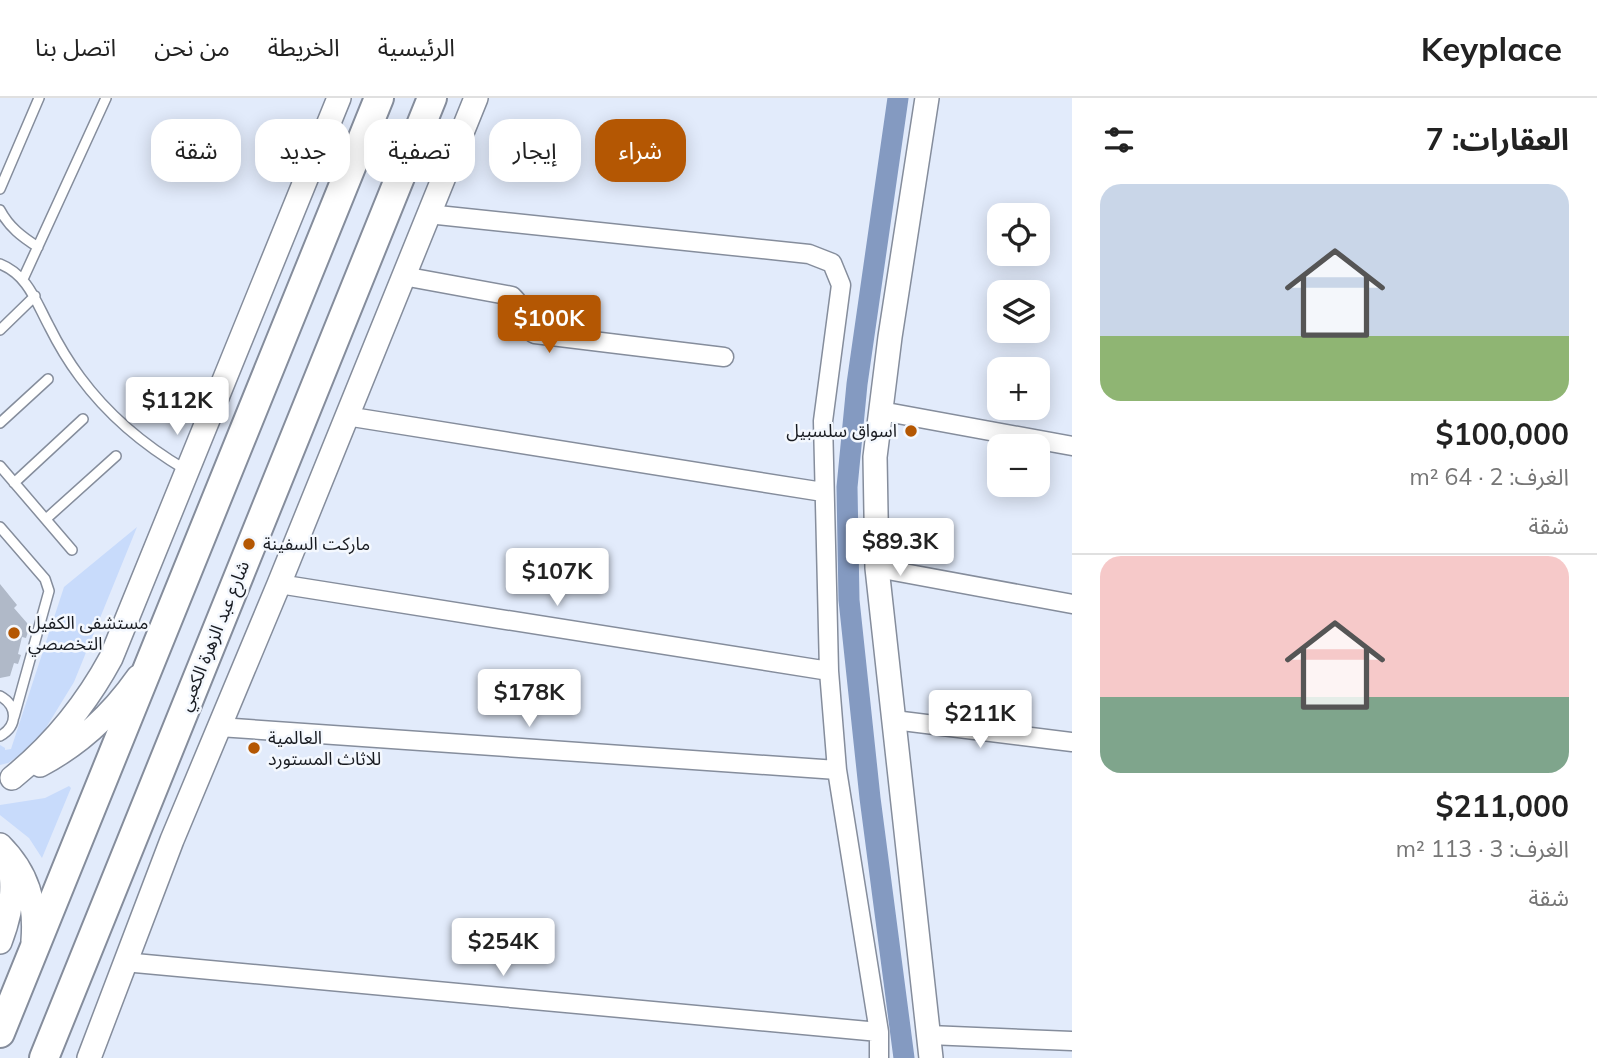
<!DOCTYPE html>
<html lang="ar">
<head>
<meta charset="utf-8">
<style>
  :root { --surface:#fff; --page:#f6f6f6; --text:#222; --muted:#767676; --line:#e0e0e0; --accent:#b45703 }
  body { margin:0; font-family:Mulish,"Noto Sans Arabic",sans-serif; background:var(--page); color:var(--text); direction:rtl; height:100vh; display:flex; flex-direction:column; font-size:26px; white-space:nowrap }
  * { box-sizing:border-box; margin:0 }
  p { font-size:23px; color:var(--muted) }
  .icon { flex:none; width:38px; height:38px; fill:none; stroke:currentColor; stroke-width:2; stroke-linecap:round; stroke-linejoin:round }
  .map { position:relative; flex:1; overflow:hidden; direction:ltr }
  .side { display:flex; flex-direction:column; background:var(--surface); width:525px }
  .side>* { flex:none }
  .banner { position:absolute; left:21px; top:21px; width:665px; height:63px; direction:rtl; display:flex; gap:14px }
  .buttons { position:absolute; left:987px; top:105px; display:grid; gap:14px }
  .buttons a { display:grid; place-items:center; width:63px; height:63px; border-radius:14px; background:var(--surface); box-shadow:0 4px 18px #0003; font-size:35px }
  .price { position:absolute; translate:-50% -60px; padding:0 16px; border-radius:7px; background:#fff; color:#222; font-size:23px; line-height:46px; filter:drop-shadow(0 2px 4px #0008) }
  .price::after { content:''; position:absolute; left:50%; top:42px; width:21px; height:16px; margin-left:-10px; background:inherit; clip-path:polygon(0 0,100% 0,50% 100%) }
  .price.on { background:var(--accent); color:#fff }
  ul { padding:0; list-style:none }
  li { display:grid; align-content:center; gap:14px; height:371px; padding:0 28px }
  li+li { border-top:2px solid var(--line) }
  li span { display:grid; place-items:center; height:217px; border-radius:21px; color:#555 }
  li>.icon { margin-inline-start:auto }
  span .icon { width:126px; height:126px; fill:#fffc; stroke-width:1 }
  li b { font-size:30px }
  h2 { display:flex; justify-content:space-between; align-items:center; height:84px; padding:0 28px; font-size:30px }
  .tag { padding:0 24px; border-radius:21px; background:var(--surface); box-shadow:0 4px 18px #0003; font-size:24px; line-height:63px }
  .tag.on { background:var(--accent); color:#fff }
  header { display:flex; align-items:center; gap:42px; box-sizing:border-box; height:98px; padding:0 35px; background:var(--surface); border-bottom:2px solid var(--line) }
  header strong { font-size:33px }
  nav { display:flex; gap:38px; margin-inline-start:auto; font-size:24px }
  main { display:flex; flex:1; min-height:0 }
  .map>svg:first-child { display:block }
  .green { fill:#c8dbfb }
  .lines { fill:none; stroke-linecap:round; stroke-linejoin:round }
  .canal { stroke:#849ac1; stroke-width:21 }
  .building { fill:#b0b9c8 }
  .service-casing { stroke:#858d9c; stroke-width:12 }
  .minor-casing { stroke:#858d9c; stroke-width:21 }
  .tertiary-casing { stroke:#858d9c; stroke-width:26 }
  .primary-casing { stroke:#858d9c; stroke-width:32 }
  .service { stroke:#fff; stroke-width:9 }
  .minor { stroke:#fff; stroke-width:18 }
  .tertiary { stroke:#fff; stroke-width:23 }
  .primary { stroke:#fff; stroke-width:28 }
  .poi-dot { fill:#b45703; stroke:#f4f8fe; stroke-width:2.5 }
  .labels { text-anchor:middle; stroke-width:5; stroke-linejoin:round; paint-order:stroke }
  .poi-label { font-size:18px; fill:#181b21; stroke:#f4f8fe; text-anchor:start }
  .street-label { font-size:18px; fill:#181b21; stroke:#f4f8fe }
</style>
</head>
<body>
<header>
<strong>Keyplace</strong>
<nav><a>الرئيسية</a><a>الخريطة</a><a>من نحن</a><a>اتصل بنا</a></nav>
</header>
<main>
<section class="side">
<h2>العقارات: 7<svg class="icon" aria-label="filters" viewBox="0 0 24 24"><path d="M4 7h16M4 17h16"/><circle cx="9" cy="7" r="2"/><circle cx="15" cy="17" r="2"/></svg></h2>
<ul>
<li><span style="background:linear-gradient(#c9d6e8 70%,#8fb573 0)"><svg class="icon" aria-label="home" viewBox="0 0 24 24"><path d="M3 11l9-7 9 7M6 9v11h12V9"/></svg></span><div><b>$100,000</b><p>الغرف: 2 · 64 m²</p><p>شقة</p></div></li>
<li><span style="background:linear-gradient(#f6c9c9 65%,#7fa58c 0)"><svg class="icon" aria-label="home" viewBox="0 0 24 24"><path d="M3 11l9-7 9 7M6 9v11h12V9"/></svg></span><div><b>$211,000</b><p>الغرف: 3 · 113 m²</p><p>شقة</p></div></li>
</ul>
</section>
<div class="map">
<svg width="1072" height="960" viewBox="0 0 1072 960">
  <rect width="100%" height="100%" fill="#e2ebfb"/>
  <path class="green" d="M137,429L74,584L36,646L8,665L0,667V647L5,650V652L11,651L64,489Z
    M69,688L71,690L42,760L29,740L0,717V707L45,700Z"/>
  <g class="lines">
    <path class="canal" d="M898,0L857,286L847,389L849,502L870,700L904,960"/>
  </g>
  <path class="building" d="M0,486L17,507L14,510L27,525L29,531L26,540L22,539L18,556L21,557L18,566L14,565L10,578L0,580Z"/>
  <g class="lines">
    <g class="service-casing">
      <path id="service" d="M0,91L39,0
        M0,112C9,129 22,139 38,149
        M0,166C28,177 36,204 49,228C58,246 68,263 80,279C108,317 145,348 186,372
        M23,181L106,0
        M0,232L35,198
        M0,325L48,281
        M0,368L72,452
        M14,385L83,321
        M46,421L116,358
        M0,429L45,481L49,493L14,619
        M0,598C18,608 18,628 0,638"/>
    </g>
    <g class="minor-casing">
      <path id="minor" d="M428,116L809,156L832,165L841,187L823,323L829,573L837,672L879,934V960
        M403,178L512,198C526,210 523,231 535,236L724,259
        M881,313L1072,348
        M346,318L823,394
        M877,470L1072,506
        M279,486L829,573
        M894,622L1072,644
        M219,629L837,672
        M124,864L879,934
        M929,937L1072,943"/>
    </g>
    <g class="tertiary-casing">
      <path id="tertiary" d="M927,0L890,239L875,359L877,470L931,960
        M40,667C80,646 112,616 138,579
        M12,680C54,646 85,608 111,560L339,0
        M0,747C28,775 36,804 33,843
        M0,844C10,818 17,787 7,760
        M89,960L172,742L279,486L476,0"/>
    </g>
    <g class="primary-casing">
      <path id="primary" d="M0,935L379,0
        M44,960L432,0"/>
    </g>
    <use href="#service" class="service"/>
    <use href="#minor" class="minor"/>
    <use href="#tertiary" class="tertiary"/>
    <use href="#primary" class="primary"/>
  </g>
  <g class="poi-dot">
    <circle cx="911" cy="333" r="7"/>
    <circle cx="249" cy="446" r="7"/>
    <circle cx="14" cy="535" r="7"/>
    <circle cx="254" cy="650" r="7"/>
  </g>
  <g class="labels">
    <g class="poi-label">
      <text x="897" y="339" text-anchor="end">اسواق سلسبيل</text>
      <text x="263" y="452">ماركت السفينة</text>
      <text x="28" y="531">مستشفى الكفيل<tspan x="28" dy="21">التخصصي</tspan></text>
      <text x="268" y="646">العالمية<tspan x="268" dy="21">للاثاث المستورد</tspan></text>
    </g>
    <g class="street-label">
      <text transform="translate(214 538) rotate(-68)" y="6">شارع عبد الزهرة الكعبي</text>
    </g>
  </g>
</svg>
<div class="buttons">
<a><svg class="icon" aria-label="locate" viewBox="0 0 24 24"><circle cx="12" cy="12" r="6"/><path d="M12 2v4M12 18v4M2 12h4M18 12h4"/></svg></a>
<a><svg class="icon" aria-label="layers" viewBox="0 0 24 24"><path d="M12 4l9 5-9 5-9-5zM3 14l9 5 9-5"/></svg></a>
<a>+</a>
<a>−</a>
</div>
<b class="price on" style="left:549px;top:257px">$100K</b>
<b class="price" style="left:177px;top:339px">$112K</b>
<b class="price" style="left:900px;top:480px">$89.3K</b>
<b class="price" style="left:557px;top:510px">$107K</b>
<b class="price" style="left:529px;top:631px">$178K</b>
<b class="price" style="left:980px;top:652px">$211K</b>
<b class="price" style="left:503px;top:880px">$254K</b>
<div class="banner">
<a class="tag on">شراء</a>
<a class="tag">إيجار</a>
<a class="tag">تصفية</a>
<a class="tag">جديد</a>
<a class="tag">شقة</a>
</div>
</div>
</main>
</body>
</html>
